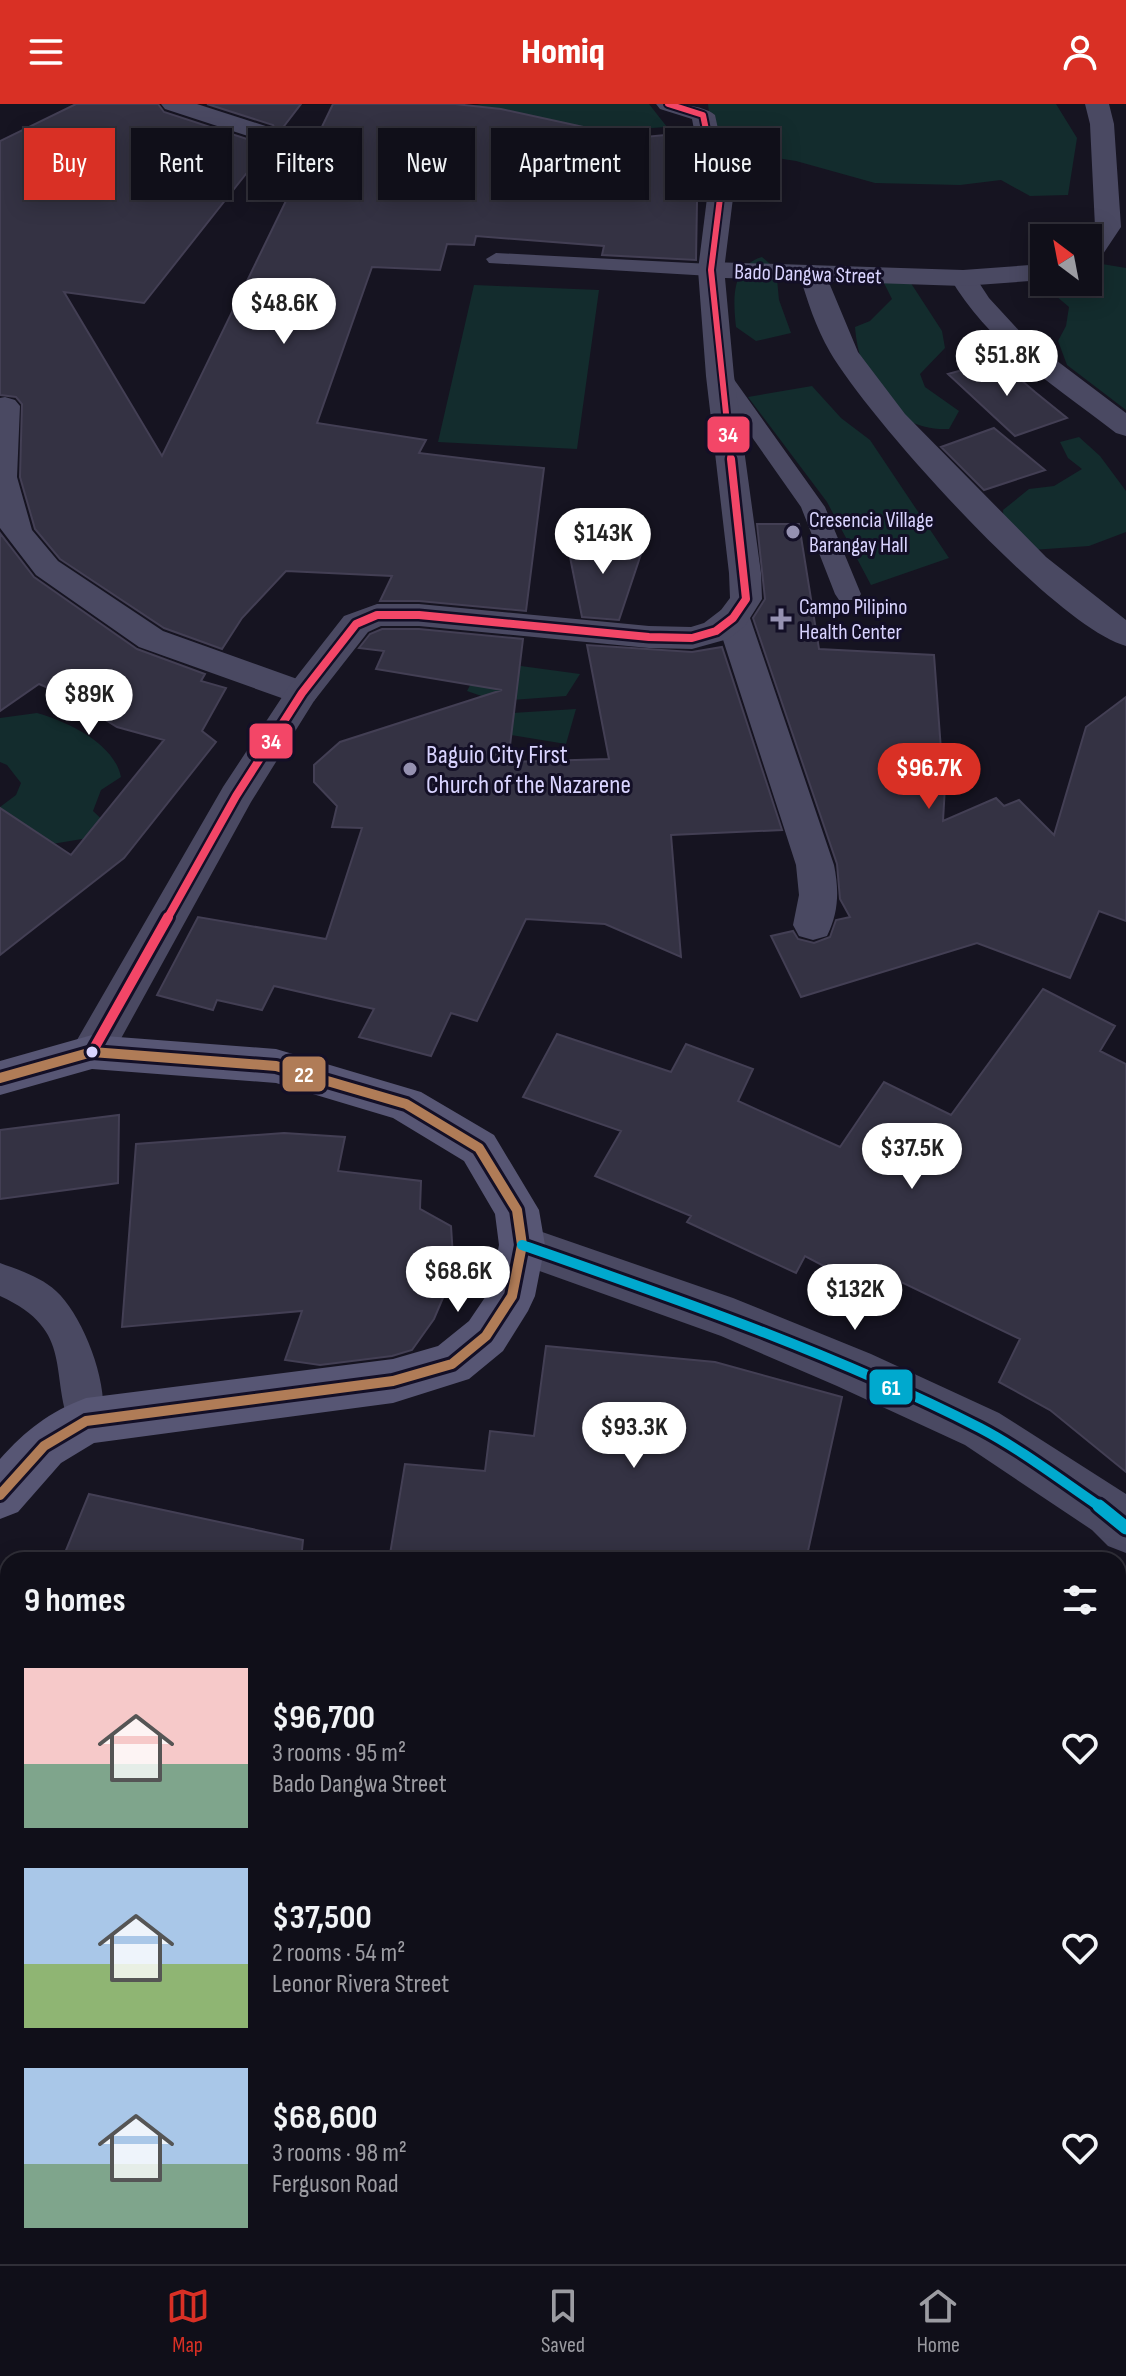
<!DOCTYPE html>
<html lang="en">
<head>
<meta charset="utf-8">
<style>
  :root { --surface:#100f19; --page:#1e1d26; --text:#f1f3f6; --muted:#9c9ca2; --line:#302f38; --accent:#d93025 }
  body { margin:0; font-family:"Sofia Sans Condensed",sans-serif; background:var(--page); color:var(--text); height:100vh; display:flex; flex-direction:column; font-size:30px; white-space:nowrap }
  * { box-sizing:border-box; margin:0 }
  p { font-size:26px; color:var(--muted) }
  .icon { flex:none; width:44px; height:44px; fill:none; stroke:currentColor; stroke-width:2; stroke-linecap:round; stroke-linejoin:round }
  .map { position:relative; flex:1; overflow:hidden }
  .side { position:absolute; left:0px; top:1448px; width:1126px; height:712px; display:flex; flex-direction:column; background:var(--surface); border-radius:24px 24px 0 0; box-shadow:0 4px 20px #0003,0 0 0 2px var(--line) }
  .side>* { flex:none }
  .banner { position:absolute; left:24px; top:24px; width:1078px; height:72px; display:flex; gap:16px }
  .needle { width:52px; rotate:328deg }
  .tools { position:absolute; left:1030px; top:120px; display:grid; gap:16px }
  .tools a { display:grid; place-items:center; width:72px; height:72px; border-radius:0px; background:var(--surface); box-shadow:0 4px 20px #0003,0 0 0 2px var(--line); font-size:40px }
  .price { position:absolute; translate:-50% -68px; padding:0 18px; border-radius:28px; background:#fff; color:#222; font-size:26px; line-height:52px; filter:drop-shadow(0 2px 4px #0008) }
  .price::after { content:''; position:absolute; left:50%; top:48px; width:24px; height:18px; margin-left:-12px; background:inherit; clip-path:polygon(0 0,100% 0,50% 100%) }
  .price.on { background:var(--accent); color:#fff }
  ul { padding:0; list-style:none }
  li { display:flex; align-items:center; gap:24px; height:200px; padding:0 24px }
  li span { display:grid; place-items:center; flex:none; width:224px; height:160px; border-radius:0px; color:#555 }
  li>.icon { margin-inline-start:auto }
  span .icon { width:96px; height:96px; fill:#fffc; stroke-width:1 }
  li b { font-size:34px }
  h2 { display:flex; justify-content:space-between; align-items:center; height:96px; padding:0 24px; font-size:34px }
  .chip { padding:0 28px; border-radius:0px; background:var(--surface); box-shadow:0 4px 20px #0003,0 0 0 2px var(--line); font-size:28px; line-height:72px }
  .chip.on { background:var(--accent); color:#fff }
  header { display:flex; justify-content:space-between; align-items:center; height:104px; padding:0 24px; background:var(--accent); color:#fff; font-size:36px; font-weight:800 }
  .tabs { display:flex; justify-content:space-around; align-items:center; height:112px; border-top:2px solid var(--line); background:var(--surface); font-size:22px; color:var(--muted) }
  .tabs a { display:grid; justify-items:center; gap:4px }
  .tabs .on { color:var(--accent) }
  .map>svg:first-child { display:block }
  .green { fill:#132c2d }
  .building { fill:#343243; stroke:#433f54; stroke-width:2 }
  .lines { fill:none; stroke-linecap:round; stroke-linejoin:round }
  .service { fill:#4a4962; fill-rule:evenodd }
  .minor { fill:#4a4962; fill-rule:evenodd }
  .tertiary { fill:#4a4962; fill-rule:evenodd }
  .secondary { fill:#575674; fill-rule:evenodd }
  .bus-1-casing { stroke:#130f26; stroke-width:16 }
  .bus-2-far2-casing { stroke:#130f26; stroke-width:10 }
  .bus-2-far1-casing { stroke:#130f26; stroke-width:13 }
  .bus-2-casing { stroke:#130f26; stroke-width:16 }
  .bus-3-far1-casing { stroke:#130f26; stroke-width:16 }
  .bus-3-casing { stroke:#130f26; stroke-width:19 }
  .bus-1 { stroke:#b07c57; stroke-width:10 }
  .bus-2-far2 { stroke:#f34667; stroke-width:6 }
  .bus-2-far1 { stroke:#f34667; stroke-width:8 }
  .bus-2 { stroke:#f34667; stroke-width:10 }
  .bus-3-far1 { stroke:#00a9ce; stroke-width:10 }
  .bus-3 { stroke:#00a9ce; stroke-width:13 }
  .poi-dot { fill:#9591b1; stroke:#130f26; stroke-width:3 }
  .bus-dot { fill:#d9d4ff; stroke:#130f26; stroke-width:3 }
  .labels { text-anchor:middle; stroke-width:6; stroke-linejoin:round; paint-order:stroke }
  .far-street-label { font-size:22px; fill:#d9d4ff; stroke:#130f26 }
  .far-poi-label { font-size:22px; fill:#d9d4ff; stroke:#130f26; text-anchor:start }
  .poi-label { font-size:26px; fill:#d9d4ff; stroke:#130f26; text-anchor:start }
  .line-badge { stroke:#130f26; stroke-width:3 }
  .badge-label { font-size:22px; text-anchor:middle; font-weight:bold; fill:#fff }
</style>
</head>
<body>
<header><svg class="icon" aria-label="menu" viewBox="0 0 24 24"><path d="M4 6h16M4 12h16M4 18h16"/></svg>Homiq<svg class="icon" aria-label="person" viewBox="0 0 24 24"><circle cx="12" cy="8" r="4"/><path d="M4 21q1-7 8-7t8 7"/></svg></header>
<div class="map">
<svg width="1126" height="2160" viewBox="0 0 1126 2160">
  <rect width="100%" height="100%" fill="#161421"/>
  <path class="green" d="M481,0H649L667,23L502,34L473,2Z
    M708,0H1056L1077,34L1068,91L1030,92L1001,76L960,81L875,79L796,57L750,50L712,37Z
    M762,153L776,165L779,196L791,229L756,237L736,223C733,196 731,162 762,153Z
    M1102,160L1126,164V306L1067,261L1058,237L1066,222L1069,203L1029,169L1044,168V178H1088V162Z
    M877,165L905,170L942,227L945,244L920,270L925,283L959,307L949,325C892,328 859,276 855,223L870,217L892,195Z
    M474,181L599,186L577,345L438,338Z
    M812,282L841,314L870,336L949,454L871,481L827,398L748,293Z
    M1079,333L1100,352L1126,387V428L1089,442L1032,446L1004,425L1003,406L1029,385L1054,382L1082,365L1068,354L1060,338Z
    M483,557L580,570L566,592L496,597L467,587Z
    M576,605L566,640L492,628L496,610Z
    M37,609C68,618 114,639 121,673L101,686L93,707L114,727L104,750L82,735L34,743L0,776V703L16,691L21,679L7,661L0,658V614Z"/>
  <path class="building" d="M76,0H158L164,8L253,37H272L144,199L64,188L162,352L333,0H455L501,5L634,34L665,31L686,74L689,97H697L696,156L602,151L604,142L476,132L474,141L447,140L440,166L372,163L317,319L426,336L419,349L544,364L526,507L419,497H380L392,472L286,467L242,514L222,545L164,524L60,455L35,425L20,373L22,300L16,293L0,291V37Z
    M207,0H301L278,30L273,21Z
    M998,256L1035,288L1067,314L1015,332L948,270Z
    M994,324L1045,366L984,386L941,343Z
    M757,420H799L819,545L934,551L941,646L947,647L943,717L996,694L1004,702L1019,696L1054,731L1086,623L1126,593V817L1099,807L1070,874L977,839L801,893L771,832L793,827L798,835L814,839L830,833L836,816L850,813L840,795L837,760L753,514L765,495Z
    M0,429L34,473L137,545L205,570L201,577L226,584L202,627L216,638L124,754L0,851V704L71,751L164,636L117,623L67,592L39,580L0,607Z
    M566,433L643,444L619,516L582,513Z
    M382,525H419L523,535L508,658L609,655L587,541L692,548L722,543L782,726L671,731L681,853L605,820L526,815L477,917L451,909L431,952L359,933L374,905L274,882L262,906L217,896L213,906L157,891L198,813L326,835L362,724L332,723L337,702L314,678V661L340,638L502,586L376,565L384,547L359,544L370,530Z
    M1043,885L1115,922L1100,947L1126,960V1368L1050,1306L999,1278L1020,1235L895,1175L884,1194L805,1152L796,1169L687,1118L691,1112L595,1072L621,1027L523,993L557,930L671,968L686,940L753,965L738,997L840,1043L884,978L951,1011Z
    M119,1011L118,1079L0,1095V1026Z
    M284,1029L345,1033L338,1067L421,1077L420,1105L451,1122L454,1168L434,1215L412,1246L392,1252L320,1261L285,1256L302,1207L122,1223L136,1040Z
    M546,1242L715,1258L842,1293L806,1456H389L405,1360L485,1367L490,1327L534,1332Z
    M89,1390L303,1436L301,1456H62Z"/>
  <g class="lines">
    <path class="service" d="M496,149L711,160L721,166L711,172L489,159L486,155Z
      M720,265L728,267L825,403L861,490L857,496H839L835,490L801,403L709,272Z
      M0,1159C19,1166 41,1173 56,1187C85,1213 115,1293 99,1330L86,1335L73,1330C47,1270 77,1227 0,1192Z"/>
    <path class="minor" d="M161,0H197L272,24L275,29L272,34H254L165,5Z
      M656,0C674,0 702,0 715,11L733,94L724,166L720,172H702L698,166L707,94L692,15L660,5Z
      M812,161L821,163L825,169L858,248L905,310L1046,453L1126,516V542C1055,523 869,315 830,248C816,224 807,196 799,169L803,163Z
      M963,166L972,168L989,194L1024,232L1126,309V332L1116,329C1053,280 992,244 950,174L954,168Z
      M5,293L15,296L20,302L17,373L32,426L58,457L163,527L314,581L319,589L314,597L302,601L290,597L139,543L36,471L0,424V294Z
      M733,503L745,506L750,514L834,761C839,786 839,808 827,832L813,836L799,832L793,821L799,791L796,761L716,514L721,506Z
      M522,1121L733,1194L871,1250L999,1309L1126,1390V1449L1108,1442L1092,1426L965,1341L837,1282L721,1232L506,1155L499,1141L506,1127Z"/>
    <path class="tertiary" d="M1085,0H1109L1114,20L1121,123L1097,159L1088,161V134L1095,123L1090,20Z
      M711,158L963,166L1044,160V176L963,182L725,174L734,272L761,469L762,495L745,522L728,535L692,545L649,544L419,522H381L368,528L314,597L251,698L107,960L92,965L77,960L71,948L77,936L223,683L290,581L344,512L377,500H419L649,522L691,523L704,519L721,506L730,494L729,469L706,272L698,166L702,160Z"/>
    <path class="secondary" d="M92,931L276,945L421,988L494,1031L539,1106L545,1141L535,1192L528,1207L503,1247L469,1275L393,1299L94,1339L61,1359L18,1408L0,1415V1355C26,1326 49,1308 86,1294L393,1255L438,1242L469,1217L490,1186L499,1141L495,1110L464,1057L393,1014L276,979L92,965L0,991V957Z
      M0,1637L8,1641V1698L0,1694Z
      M1118,2099L1126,2102V2160H1104L1095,2152H1118Z"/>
    <g class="bus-1-casing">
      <path id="bus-1" d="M0,974L92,948L276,962L406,1000L479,1044L517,1106L522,1141L512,1192L486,1232L452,1260L393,1277L86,1317L44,1342L0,1391"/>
    </g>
    <g class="bus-2-far2-casing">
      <path id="bus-2-far2" d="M668,0L703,11L720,94L711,166L731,357"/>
    </g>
    <g class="bus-2-far1-casing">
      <path id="bus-2-far1" d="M167,815L236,692L302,589L356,520L377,511H419L649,533L692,534L716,527L733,514L746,495L731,355"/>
    </g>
    <g class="bus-2-casing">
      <path id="bus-2" d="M92,948L168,813"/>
    </g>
    <g class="bus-3-far1-casing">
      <path id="bus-3-far1" d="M522,1141C677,1195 833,1249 980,1324C1022,1346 1062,1377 1102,1404"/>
    </g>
    <g class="bus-3-casing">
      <path id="bus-3" d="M1099,1402L1126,1424"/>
    </g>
    <use href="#bus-1" class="bus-1"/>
    <use href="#bus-2-far2" class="bus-2-far2"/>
    <use href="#bus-2-far1" class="bus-2-far1"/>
    <use href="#bus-2" class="bus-2"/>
    <use href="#bus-3-far1" class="bus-3-far1"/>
    <use href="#bus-3" class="bus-3"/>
  </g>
  <g class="poi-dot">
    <circle cx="793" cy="428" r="8"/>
    <path d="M777 503h8v8h8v8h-8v8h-8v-8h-8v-8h8z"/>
    <circle cx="410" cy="665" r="8"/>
  </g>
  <circle class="bus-dot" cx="92" cy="948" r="7"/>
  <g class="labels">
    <g class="far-street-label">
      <text transform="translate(808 169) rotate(2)" y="8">Bado Dangwa Street</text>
    </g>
    <g class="far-poi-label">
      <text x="809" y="423">Cresencia Village<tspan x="809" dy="25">Barangay Hall</tspan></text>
      <text x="799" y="510">Campo Pilipino<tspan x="799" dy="25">Health Center</tspan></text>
    </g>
    <g class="poi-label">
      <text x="426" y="659">Baguio City First<tspan x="426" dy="30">Church of the Nazarene</tspan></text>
    </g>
  </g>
  <g class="line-badge">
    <rect x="706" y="311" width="45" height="39" rx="8" fill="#f34667"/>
    <rect x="248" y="618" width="46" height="38" rx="8" fill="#f34667"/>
    <rect x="281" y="951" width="46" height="38" rx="8" fill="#b07c57"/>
    <rect x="868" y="1264" width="46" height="38" rx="8" fill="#00a9ce"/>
  </g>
  <g class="badge-label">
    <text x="728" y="338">34</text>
    <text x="271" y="645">34</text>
    <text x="304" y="978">22</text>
    <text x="891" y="1291">61</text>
  </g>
</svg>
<div class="tools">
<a><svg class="needle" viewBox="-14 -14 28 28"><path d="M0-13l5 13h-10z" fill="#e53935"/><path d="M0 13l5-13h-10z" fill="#9c9ca2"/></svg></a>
</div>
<b class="price" style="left:284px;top:242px">$48.6K</b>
<b class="price" style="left:1007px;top:294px">$51.8K</b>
<b class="price" style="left:603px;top:472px">$143K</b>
<b class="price" style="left:89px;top:633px">$89K</b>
<b class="price on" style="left:929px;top:707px">$96.7K</b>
<b class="price" style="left:912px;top:1087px">$37.5K</b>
<b class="price" style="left:458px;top:1210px">$68.6K</b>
<b class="price" style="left:855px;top:1228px">$132K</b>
<b class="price" style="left:634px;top:1366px">$93.3K</b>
<div class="banner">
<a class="chip on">Buy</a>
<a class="chip">Rent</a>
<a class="chip">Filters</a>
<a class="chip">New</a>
<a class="chip">Apartment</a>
<a class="chip">House</a>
</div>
<section class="side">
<h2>9 homes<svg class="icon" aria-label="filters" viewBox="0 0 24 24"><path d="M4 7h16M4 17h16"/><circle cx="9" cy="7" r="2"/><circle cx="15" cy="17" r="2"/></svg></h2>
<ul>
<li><span style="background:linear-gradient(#f6c9c9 60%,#7fa58c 0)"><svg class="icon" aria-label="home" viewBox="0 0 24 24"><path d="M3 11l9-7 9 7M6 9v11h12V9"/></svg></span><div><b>$96,700</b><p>3 rooms · 95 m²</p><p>Bado Dangwa Street</p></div><svg class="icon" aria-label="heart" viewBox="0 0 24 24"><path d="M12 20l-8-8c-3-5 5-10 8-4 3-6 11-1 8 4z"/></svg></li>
<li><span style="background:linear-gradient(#a9c7e8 60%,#8fb573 0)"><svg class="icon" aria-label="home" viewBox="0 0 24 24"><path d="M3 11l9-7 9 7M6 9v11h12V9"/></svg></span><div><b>$37,500</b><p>2 rooms · 54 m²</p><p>Leonor Rivera Street</p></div><svg class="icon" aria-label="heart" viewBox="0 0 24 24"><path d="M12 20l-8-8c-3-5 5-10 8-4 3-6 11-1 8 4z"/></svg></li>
<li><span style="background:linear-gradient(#a9c7e8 60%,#7fa58c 0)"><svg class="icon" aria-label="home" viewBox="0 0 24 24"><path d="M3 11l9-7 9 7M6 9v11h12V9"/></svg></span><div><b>$68,600</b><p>3 rooms · 98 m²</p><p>Ferguson Road</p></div><svg class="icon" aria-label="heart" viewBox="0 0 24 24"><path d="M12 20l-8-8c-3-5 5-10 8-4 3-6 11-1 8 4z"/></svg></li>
</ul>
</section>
</div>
<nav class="tabs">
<a class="on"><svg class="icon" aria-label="map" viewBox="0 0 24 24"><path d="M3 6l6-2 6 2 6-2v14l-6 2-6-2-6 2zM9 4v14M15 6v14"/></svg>Map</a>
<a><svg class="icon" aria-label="saved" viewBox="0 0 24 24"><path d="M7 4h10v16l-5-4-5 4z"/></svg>Saved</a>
<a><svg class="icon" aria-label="home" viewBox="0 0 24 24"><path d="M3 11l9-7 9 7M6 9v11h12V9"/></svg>Home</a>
</nav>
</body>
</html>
